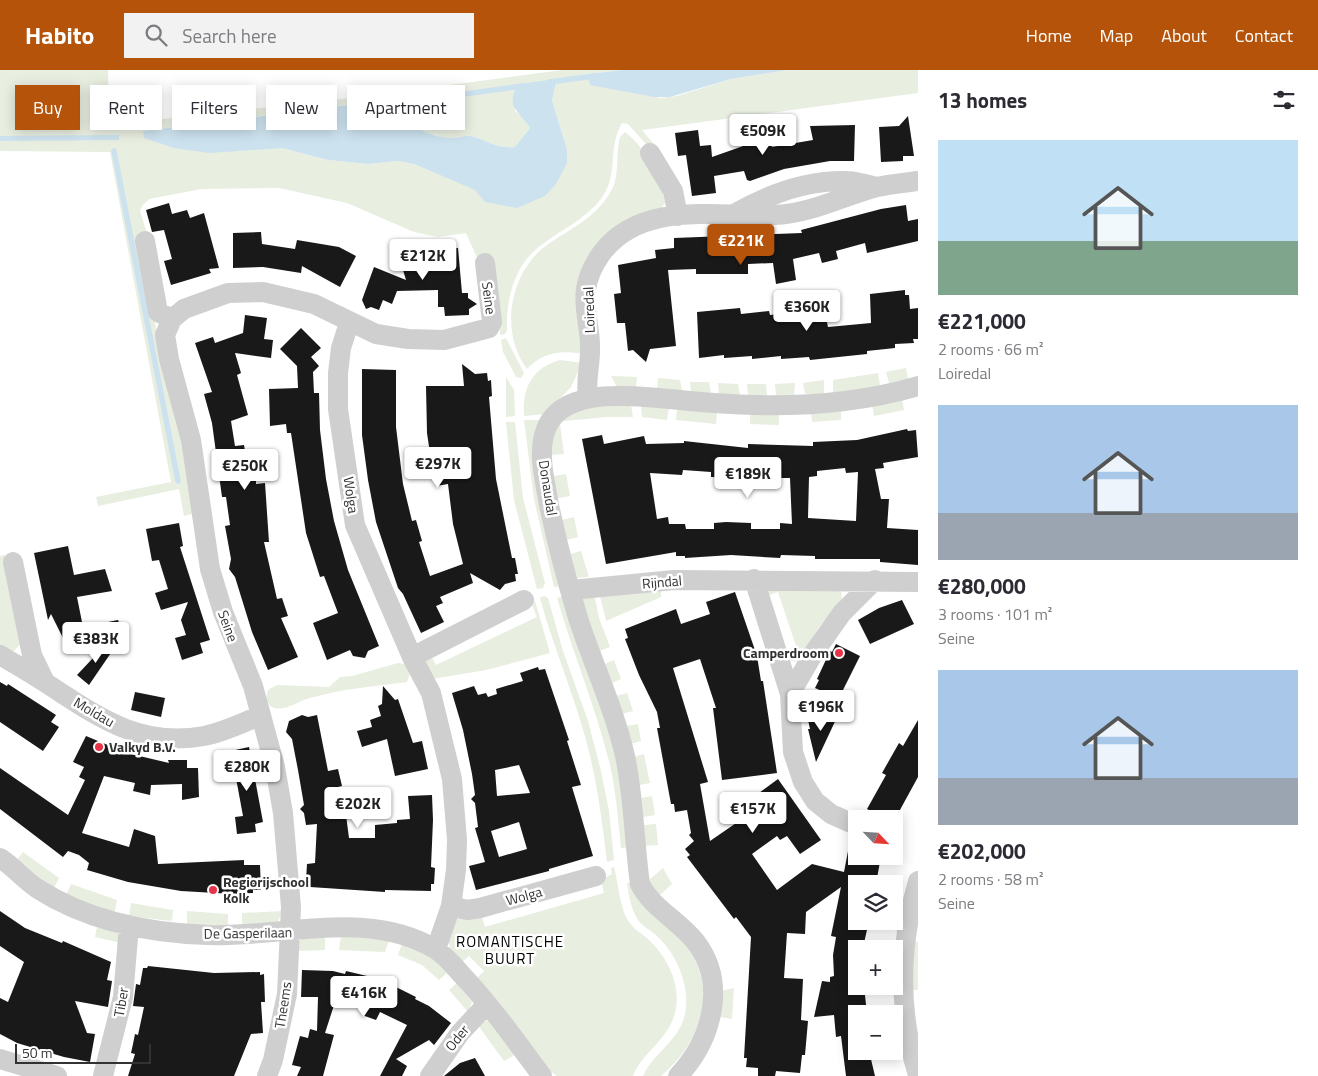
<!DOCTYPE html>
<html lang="en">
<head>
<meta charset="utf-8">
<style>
  :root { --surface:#fff; --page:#f2f2f3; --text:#2b2b33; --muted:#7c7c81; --accent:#b45309 }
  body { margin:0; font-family:"Titillium Web",sans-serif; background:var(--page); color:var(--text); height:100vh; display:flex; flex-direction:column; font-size:19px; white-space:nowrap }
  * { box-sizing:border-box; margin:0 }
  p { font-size:16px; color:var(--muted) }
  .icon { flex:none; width:28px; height:28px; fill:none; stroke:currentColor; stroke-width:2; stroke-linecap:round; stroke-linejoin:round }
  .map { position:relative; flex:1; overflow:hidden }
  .sheet { display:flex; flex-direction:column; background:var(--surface); width:400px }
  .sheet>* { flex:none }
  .banner { position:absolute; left:15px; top:15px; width:475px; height:45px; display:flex; gap:10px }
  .needle { width:32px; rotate:115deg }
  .buttons { position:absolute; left:848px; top:740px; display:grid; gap:10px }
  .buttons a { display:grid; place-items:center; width:55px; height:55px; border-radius:0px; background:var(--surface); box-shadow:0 2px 12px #0003; font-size:25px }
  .scale { position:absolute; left:15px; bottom:12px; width:136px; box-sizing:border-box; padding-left:5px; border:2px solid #323232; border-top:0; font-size:14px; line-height:18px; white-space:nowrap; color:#323232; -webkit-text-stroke:4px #fff; paint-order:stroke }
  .price { position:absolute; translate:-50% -42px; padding:0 11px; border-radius:5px; background:#fff; color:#222; font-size:16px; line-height:32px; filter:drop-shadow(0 1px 2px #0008) }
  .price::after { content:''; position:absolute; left:50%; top:30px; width:15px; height:11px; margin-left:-8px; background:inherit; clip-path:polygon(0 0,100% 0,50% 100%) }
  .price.current { background:var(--accent); color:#fff }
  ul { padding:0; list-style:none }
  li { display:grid; align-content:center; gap:10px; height:265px; padding:0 20px }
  li span { display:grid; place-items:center; height:155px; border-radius:0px; color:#555 }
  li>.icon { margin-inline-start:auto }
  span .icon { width:90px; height:90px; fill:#fffc; stroke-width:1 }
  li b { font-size:21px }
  h2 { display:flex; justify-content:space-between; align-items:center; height:60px; padding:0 20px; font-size:21px }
  .pill { padding:0 18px; border-radius:0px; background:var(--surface); box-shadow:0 2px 12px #0003; font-size:18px; line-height:45px }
  .pill.current { background:var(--accent); color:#fff }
  header { display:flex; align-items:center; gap:30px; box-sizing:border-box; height:70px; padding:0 25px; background:var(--accent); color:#fff }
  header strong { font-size:24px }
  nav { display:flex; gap:28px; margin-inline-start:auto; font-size:18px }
  .search { width:350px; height:45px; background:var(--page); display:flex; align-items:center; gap:12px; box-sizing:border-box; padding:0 18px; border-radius:0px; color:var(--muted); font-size:19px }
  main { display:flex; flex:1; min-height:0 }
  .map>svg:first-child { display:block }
  .green { fill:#e8eee0; fill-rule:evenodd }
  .water { fill:#cce2ee }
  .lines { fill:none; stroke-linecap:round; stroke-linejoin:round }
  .stream { stroke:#cce2ee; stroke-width:5.5 }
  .building { fill:#191919; fill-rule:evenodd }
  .minor { stroke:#cfcfcf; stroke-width:20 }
  .poi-dot { fill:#e93349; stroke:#fff; stroke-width:2 }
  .labels { text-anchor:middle; stroke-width:5; stroke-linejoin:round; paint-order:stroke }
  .street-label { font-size:14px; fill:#323232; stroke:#fff }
  .poi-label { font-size:14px; font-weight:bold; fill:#323232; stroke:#fff; text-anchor:start }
  .neighbourhood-label { font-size:15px; letter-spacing:1px; fill:#000; stroke:#fff }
</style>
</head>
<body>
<header>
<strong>Habito</strong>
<div class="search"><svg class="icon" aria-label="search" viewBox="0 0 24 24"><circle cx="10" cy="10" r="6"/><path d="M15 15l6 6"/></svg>Search here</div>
<nav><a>Home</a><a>Map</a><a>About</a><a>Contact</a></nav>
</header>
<main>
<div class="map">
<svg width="918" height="1006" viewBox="0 0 918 1006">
  <rect width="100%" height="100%" fill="#fff"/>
  <path class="green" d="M0,0H108L109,57L138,55L145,51L359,27L562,0H622L588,4L631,22L661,28L677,26L731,9L788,0H918V23L642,60L663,85L654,83L628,54L622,53C607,79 619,102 603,126C585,152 554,162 532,183C512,203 506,234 507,261L505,264L500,265V239L466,163L438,167L414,162L347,133L279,118L202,119L149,129L142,136L140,141L149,170V221L158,268L174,323L195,443L184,446L179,419L98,436L96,427L171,412L110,82L0,81ZM557,9L552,30L562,63L485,132L476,120L414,94L398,91L368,94L328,90L282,78L143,61L386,30C405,52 425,68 455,68C460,68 466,65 471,66C488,70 495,79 515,77L530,58L524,48L514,40Z
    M625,62C645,77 662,108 665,133L662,137L593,181L583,284C561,280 543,282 527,299C500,263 509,206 543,178C565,161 592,151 608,126C621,109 615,87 620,67Z
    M506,268L524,303L521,308L516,307L503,282L501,270Z
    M560,290L582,293L571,317L545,344L524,346C522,318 532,298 560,290Z
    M906,298L908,309L889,313L886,302Z
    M878,303L880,315L878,317L835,323L833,322V310Z
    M611,306L637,307L636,318L617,317Z
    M506,307L514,320L515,346L506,347Z
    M658,308L680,310L682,321L657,320Z
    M824,310V325L805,324L803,313Z
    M690,312H709L711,324L691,322Z
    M718,313L738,314L740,325H719Z
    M795,313L794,327L776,325L775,314Z
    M747,314H766L767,326H748Z
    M902,329L904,340L874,346L872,334Z
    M590,335H631L633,347H607L564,351L561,349Z
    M641,336L669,338L667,350L642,347Z
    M677,339L717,342L716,354L676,350Z
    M841,339V350L812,352L811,342Z
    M750,343H779V355L750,354Z
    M524,350H541L561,516L554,517L534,429Z
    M506,352H515L523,428L545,513L543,518L537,519L514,430Z
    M560,354L564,384L551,385L554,359Z
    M566,404L570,426L559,428L556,427L552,409L554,406Z
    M574,447L578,467L566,470L562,450Z
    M581,481L589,507L577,508L570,484Z
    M5,485L22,572L14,581L6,582L0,579V486Z
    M768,518L841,521L842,529L819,557L799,590L795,592L787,590L785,586L798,582L778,522L766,526Z
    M661,520V527L606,551L599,522Z
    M594,523L599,548L610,577L600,581L582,530L583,527Z
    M544,526L548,528L563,581L588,651L600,697L609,741L614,790L607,792C602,751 597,710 586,670C573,622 553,576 540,528Z
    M564,526L612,668L632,777L621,778C618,749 616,720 609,691C595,636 573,583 557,528Z
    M535,531L550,583L486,600L432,609L426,595V585L430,584L436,595L537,547L532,535Z
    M614,590L621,609L612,613L605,594Z
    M398,593L405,594L410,604L407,612C374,616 342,619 310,628C298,631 282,644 270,636L266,629L268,620L277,615L329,617L340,607L352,606Z
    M627,623L633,641L621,644L616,626Z
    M638,654L641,671L630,674L626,656Z
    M644,684L650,713L639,715L633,687Z
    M652,726L655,745L643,747L641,728Z
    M656,754L658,775L640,776L644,755Z
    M23,782L59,808L54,818L52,819L17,790Z
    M614,797C618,812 620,840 629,852C634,860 643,864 649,870C669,889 683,919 674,946C667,970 642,983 633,1006H557L543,996L477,908L484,901L469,886L462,892C444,874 448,872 453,848L481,844L485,857L604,823L601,810L612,804L611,798Z
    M663,798L672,814L659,826L648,811Z
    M634,812C652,834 675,856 690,880C718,926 699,974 661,1006H643C652,985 675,973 683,951C693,923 679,887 658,867C652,861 643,857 638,850C631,839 629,826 627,813Z
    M71,814L117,830L115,841L113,842L66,825Z
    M131,833L173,840L172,851L129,846Z
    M187,841L228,844V854L227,856L187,855Z
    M283,841L277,853L242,856V843Z
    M97,857L111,858L120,864L121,873L95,867Z
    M341,866L389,870L385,882L339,880Z
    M303,868H325V880L296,881L299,871Z
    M915,871L918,872V920H913L912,895Z
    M402,874L431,886L447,903L439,910L422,895L398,885Z
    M457,913L472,932L468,942L449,920Z
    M734,918L732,949L720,947L721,921Z
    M483,950L488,951L514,983L513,986L504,991L477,954Z"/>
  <path class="water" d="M622,0H788L731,9L670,27H654L590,15L588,4Z
    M557,9L552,30L567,80V93L556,114L545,126L517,138L485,132L475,120L414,94L398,91L368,94L328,90L282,78L209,83L174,78L144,68L143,61L387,30C405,52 425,68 455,68C460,68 466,65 471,66C488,70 495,79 515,77L530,58C518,39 505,38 518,14Z
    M119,65V70L0,71V66Z"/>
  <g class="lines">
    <path class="stream" d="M549,12L595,6
      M383,35L523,16
      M114,81L178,411"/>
  </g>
  <path class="building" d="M908,46L914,86H903V91L881,92L879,57L899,56Z
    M855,55L854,91H830L784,99L750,111L747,110L744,101L714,106L716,123L692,126L686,85L678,86L675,63L698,60L700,76L711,75L712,87L769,67L772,77L813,70L810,56Z
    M169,133L172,144L187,140L190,148L204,143L219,198L209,199L211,203L171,215L164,191L172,189L164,160L152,162L146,140Z
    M906,135L908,151L918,149V171L867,183L865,173L836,181L838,189L822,193L819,183L793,189L796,210L776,214L773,193L748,194V204H696V199L668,200L676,276L650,279L646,292L633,280L628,281L625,253H617L614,224L621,223L618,195L656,188L655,180L674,178V168L802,163L801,160L881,139Z
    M261,162L262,174L295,179L297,170L339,177L356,186L340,217L302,196L301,203L263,197L233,198V163Z
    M445,178H458L462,223H468V228L477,234L469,239V245L445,246L444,237H438V220L397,221L392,234L383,230L379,240L371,237L366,239L362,230L374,197L406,210L398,183L431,182V179Z
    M905,220V225H909L910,239L918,238V269H913L914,273L895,274V278L867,281V284L810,290L809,287L781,289V286L752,289V286L724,288V285L699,288L697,242L740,238L741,244L769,241L770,245L824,239L828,257L871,253L870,224Z
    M245,245L267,248L264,269L273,270L271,288L235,283L241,303L237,305L248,345L231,351L235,376L244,375L250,410H256V414L265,413L269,472H264L277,529L282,528L288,546L281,548L298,587L268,600L252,562L235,507L229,499L231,489L225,456L230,455L226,427H222L212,353L204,324L212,322L195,273L213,267L215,273L243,263Z
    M301,258L321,278L311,287L319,296L313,302L314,323H319L320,360L326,409L334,451L348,500L379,576L368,581L365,588L353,586L350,580L327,590L313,553L338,543L324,506L320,507L306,463L291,363H287L286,354L270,356L269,319L298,318L297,296L280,279Z
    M462,294L475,304L487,303L488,311L491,310L492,326L489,327L496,409L512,488H515L518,504H515L516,511L505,514L500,520L470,503L473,513L440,527L443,533L436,536L444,552L421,563L403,524L398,518L376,452L368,410L362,365V299L396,300V357L403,414L412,451L416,450L422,471L419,472L430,506L463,494L453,454L448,414L436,416L434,397H432L427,363L426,316H464Z
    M907,359L908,361L916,360L918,387L883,393L884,398L875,399L881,429H889L887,458L918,460V495L880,492V489H815V486L781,485L780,488L731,485L685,488V486H676V482L606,494L582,369L602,365L604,374L644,366L646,374L684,373V371L748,378V374L813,376V372L857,370ZM845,398L846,403L858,402L856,451L808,448L809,407L817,406V401ZM683,400L711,402V407L750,408V403H779L778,408H790L792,454L780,453V459H751V453L726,452L714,453V459H686L685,454H669L668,447L657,449L650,403L682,405Z
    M179,453L183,476L180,477L210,570L200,573L203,583L182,590L175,568L186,565L181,550L188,532L161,540L155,523L168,519L159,490L152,491L146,459Z
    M68,476L74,505L105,499L112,521L77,527L83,557L118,550L120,555L69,580L51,544L48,550L34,483Z
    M735,522L757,586L761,611H763L777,703L722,710L713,638H716L700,589L673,598L708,712L700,714L710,771L758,738L751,729L778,709L821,770L800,784L787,766L780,770L777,766L752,784L777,820L812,794L844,802L849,776L856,777V786H881L876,814H856V851H869L864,873H862L860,879H856V916H864L867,944H856V988L870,985L875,1006H846L841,966L836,967L834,945L814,947L822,911L830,912V907L834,906L833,885L836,867L831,866L841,817L806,842L805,864L787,863L784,908L803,909L801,950L808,951L805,985H802L800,1003L776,1001L775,1006H758V998L746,997L747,988H744L751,867L736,847L734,849L687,787L690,785L685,779L694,771L689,765L691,763L687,740L675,742L674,734H671L657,658H660L657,642L639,605L625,569L628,568L625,559L676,539L681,554L710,544L706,532Z
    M902,530L914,554L870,574L858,550L879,538Z
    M108,572L115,577L89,615L77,605Z
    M836,574L860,586L843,620L848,623L841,637L827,636L824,622L815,618L819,610L817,609L830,581L832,582Z
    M538,597L539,600L545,599L569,670L567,671L581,715L572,717L593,786L549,799V801L476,820L469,796L485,792L475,758L478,757L475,733L471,729L475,725L472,704L463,660L452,623L474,616L478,625L486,623L488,627L497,624L496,619L523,611L520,603ZM519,695L530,723L497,726L495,700ZM519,752L527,779L499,787L491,761Z
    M0,612L7,616L8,614L56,645L51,652L59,657L43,681L0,652Z
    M383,616L395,630L398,629L413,673L422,671L428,699L395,706L387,669L362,677L357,661L372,657L370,650L381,646L378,636L382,634Z
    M135,622L165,628L161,647L131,640Z
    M839,643L816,692L808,659H810L808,650Z
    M302,645L308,647L317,645L328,701L338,699L342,716L338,717L342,746L346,745L349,768H375V755L397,753V750L410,749L408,726L432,725L433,750L431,797L435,798L434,814H431V821L385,820V822L310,817V811L306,810L307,794L315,793L317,754L306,755L304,743L300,739L304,735L298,700L292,669L286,662L289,651Z
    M918,650V707L895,749H885L867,739L886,705L882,703L899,673L903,676Z
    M86,666L115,678L131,682V684L169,693L168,690H187V698H198L199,727L182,730V714L151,715L150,725L133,721L135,713L104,706L82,763L129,777L134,759L155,766L158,794L244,790V795H260L261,820H253V823L233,824L181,821L128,812L87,800L89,793L79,785L68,781L63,787L0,739V698L68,745L85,710L79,707L84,697L73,692Z
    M249,677L263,752L255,754L256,762L237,764L235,747L243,746L231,681Z
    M0,841L25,858L62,873L63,871L111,892L107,910L112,911L108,937L75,931L87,963L95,964L90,992L64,987L17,973L0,964V928L8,932L24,892L0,876Z
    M148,896L214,903L260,902V905L264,904L265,932H261L263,963L251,964L234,1006H128L135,984L131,983L133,974L135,964L138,965L144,937L133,936L136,914L140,915L143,898H147Z
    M302,900L333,901L345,904L346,901L367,906L366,909L395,919L396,917L416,927L415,929L429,936L451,953L434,975L429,970L396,989L407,996L402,1006H380L407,955L380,942L376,950L362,945L364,936L336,929L325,963L334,965L323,1006H297L301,997L292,995L300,966L308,968L310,959L317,961L318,927H301Z
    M475,988L485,1006H444L460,993Z"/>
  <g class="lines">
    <path class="minor" d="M650,83L673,121L678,146
      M736,143C769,124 808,110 847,111C856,111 867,115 877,117
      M145,171L158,242L172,249
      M349,253L341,278L338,303V339L355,455L412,587L431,623L452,709L457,770L456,800L451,836L436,879
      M588,328C585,308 591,295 590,275C590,257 583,237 586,219C588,206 594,194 601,184C641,130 716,147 774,145C810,144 843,126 877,117C890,114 904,113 918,111
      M13,492L32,585L45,612
      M754,509L790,624
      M571,520L674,510L918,512
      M0,585C15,594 31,603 46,613C97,646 139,678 204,666C224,662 243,653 261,645
      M412,587L524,530
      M849,752L831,744L815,731L803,712L793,682L790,624L815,581L842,543L875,510
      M0,788C14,797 24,810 38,819C88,851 149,863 208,865C282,868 367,838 435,879C445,885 454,896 462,905C492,937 516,971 542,1006
      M918,811C899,875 898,942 918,1005
      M451,836L467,840L480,838L596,806
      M0,989L57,1006
      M103,1006L123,927L129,856
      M267,1006L273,990L287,924L291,837L283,743L275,697L253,616L223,542L210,499L191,370L169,289L165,265L172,249L184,239L228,223L263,222L314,234L376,264L408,269L444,270L489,258L492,252L485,193
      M430,1006L460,963L487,934
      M678,1006C712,970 728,913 695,871C678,850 652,838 640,814C634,771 634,728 625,686C614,638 593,594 578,548C567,511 557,473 549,435C545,411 537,383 546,359C556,332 590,326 615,326C648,325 681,331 714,333C780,338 853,335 918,316"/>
  </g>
  <g class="poi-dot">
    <circle cx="839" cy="583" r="5"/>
    <circle cx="99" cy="677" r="5"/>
    <circle cx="213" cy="820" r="5"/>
  </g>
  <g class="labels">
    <g class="street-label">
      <text transform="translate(489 228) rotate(83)" y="5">Seine</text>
      <text transform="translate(589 240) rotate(-92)" y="5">Loiredal</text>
      <text transform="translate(548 418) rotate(81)" y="5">Donaudal</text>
      <text transform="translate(351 425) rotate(82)" y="5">Wolga</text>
      <text transform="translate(662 512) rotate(-5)" y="5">Rijndal</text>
      <text transform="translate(228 556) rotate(70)" y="5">Seine</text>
      <text transform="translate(94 642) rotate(30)" y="5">Moldau</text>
      <text transform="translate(524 826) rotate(-15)" y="5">Wolga</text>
      <text transform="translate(248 863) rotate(-1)" y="5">De Gasperilaan</text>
      <text transform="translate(121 932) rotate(-81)" y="5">Tiber</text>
      <text transform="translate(283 935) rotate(-81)" y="5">Theems</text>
      <text transform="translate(457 968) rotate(-51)" y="5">Oder</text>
    </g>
    <g class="poi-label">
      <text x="829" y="588" text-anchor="end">Camperdroom</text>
      <text x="109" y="682">Valkyd B.V.</text>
      <text x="223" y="817">Regiorijschool<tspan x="223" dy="16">Kolk</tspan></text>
    </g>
    <g class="neighbourhood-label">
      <text x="510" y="877">ROMANTISCHE<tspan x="510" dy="17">BUURT</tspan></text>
    </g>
  </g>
</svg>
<div class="buttons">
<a><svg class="needle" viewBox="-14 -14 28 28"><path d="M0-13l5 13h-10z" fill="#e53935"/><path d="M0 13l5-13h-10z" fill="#7c7c81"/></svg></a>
<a><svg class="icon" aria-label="layers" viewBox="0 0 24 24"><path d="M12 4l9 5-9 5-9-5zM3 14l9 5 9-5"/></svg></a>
<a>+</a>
<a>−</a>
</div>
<div class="scale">50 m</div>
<b class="price" style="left:763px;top:86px">€509K</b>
<b class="price current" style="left:741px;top:196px">€221K</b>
<b class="price" style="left:423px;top:211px">€212K</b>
<b class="price" style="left:807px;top:262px">€360K</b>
<b class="price" style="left:438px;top:419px">€297K</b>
<b class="price" style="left:245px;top:421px">€250K</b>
<b class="price" style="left:748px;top:429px">€189K</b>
<b class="price" style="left:96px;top:594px">€383K</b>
<b class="price" style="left:821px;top:662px">€196K</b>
<b class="price" style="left:247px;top:722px">€280K</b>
<b class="price" style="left:358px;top:759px">€202K</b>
<b class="price" style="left:753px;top:764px">€157K</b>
<b class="price" style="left:364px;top:948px">€416K</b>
<div class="banner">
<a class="pill current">Buy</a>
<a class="pill">Rent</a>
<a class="pill">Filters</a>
<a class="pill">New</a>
<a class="pill">Apartment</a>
</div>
</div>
<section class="sheet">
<h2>13 homes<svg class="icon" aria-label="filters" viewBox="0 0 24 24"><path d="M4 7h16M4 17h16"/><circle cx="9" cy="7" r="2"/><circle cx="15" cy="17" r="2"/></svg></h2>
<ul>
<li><span style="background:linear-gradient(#bfe0f5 65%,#7fa58c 0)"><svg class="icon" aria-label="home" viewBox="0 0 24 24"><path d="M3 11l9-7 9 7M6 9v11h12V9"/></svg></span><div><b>€221,000</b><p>2 rooms · 66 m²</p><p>Loiredal</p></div></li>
<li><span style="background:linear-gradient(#a9c7e8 70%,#9aa5b1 0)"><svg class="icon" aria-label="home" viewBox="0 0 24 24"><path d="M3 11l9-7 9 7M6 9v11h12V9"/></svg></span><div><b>€280,000</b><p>3 rooms · 101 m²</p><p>Seine</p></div></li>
<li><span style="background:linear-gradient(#a9c7e8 70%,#9aa5b1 0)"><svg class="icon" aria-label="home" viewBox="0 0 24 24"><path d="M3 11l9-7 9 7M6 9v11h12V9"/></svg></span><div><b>€202,000</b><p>2 rooms · 58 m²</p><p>Seine</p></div></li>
</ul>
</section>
</main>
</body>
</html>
